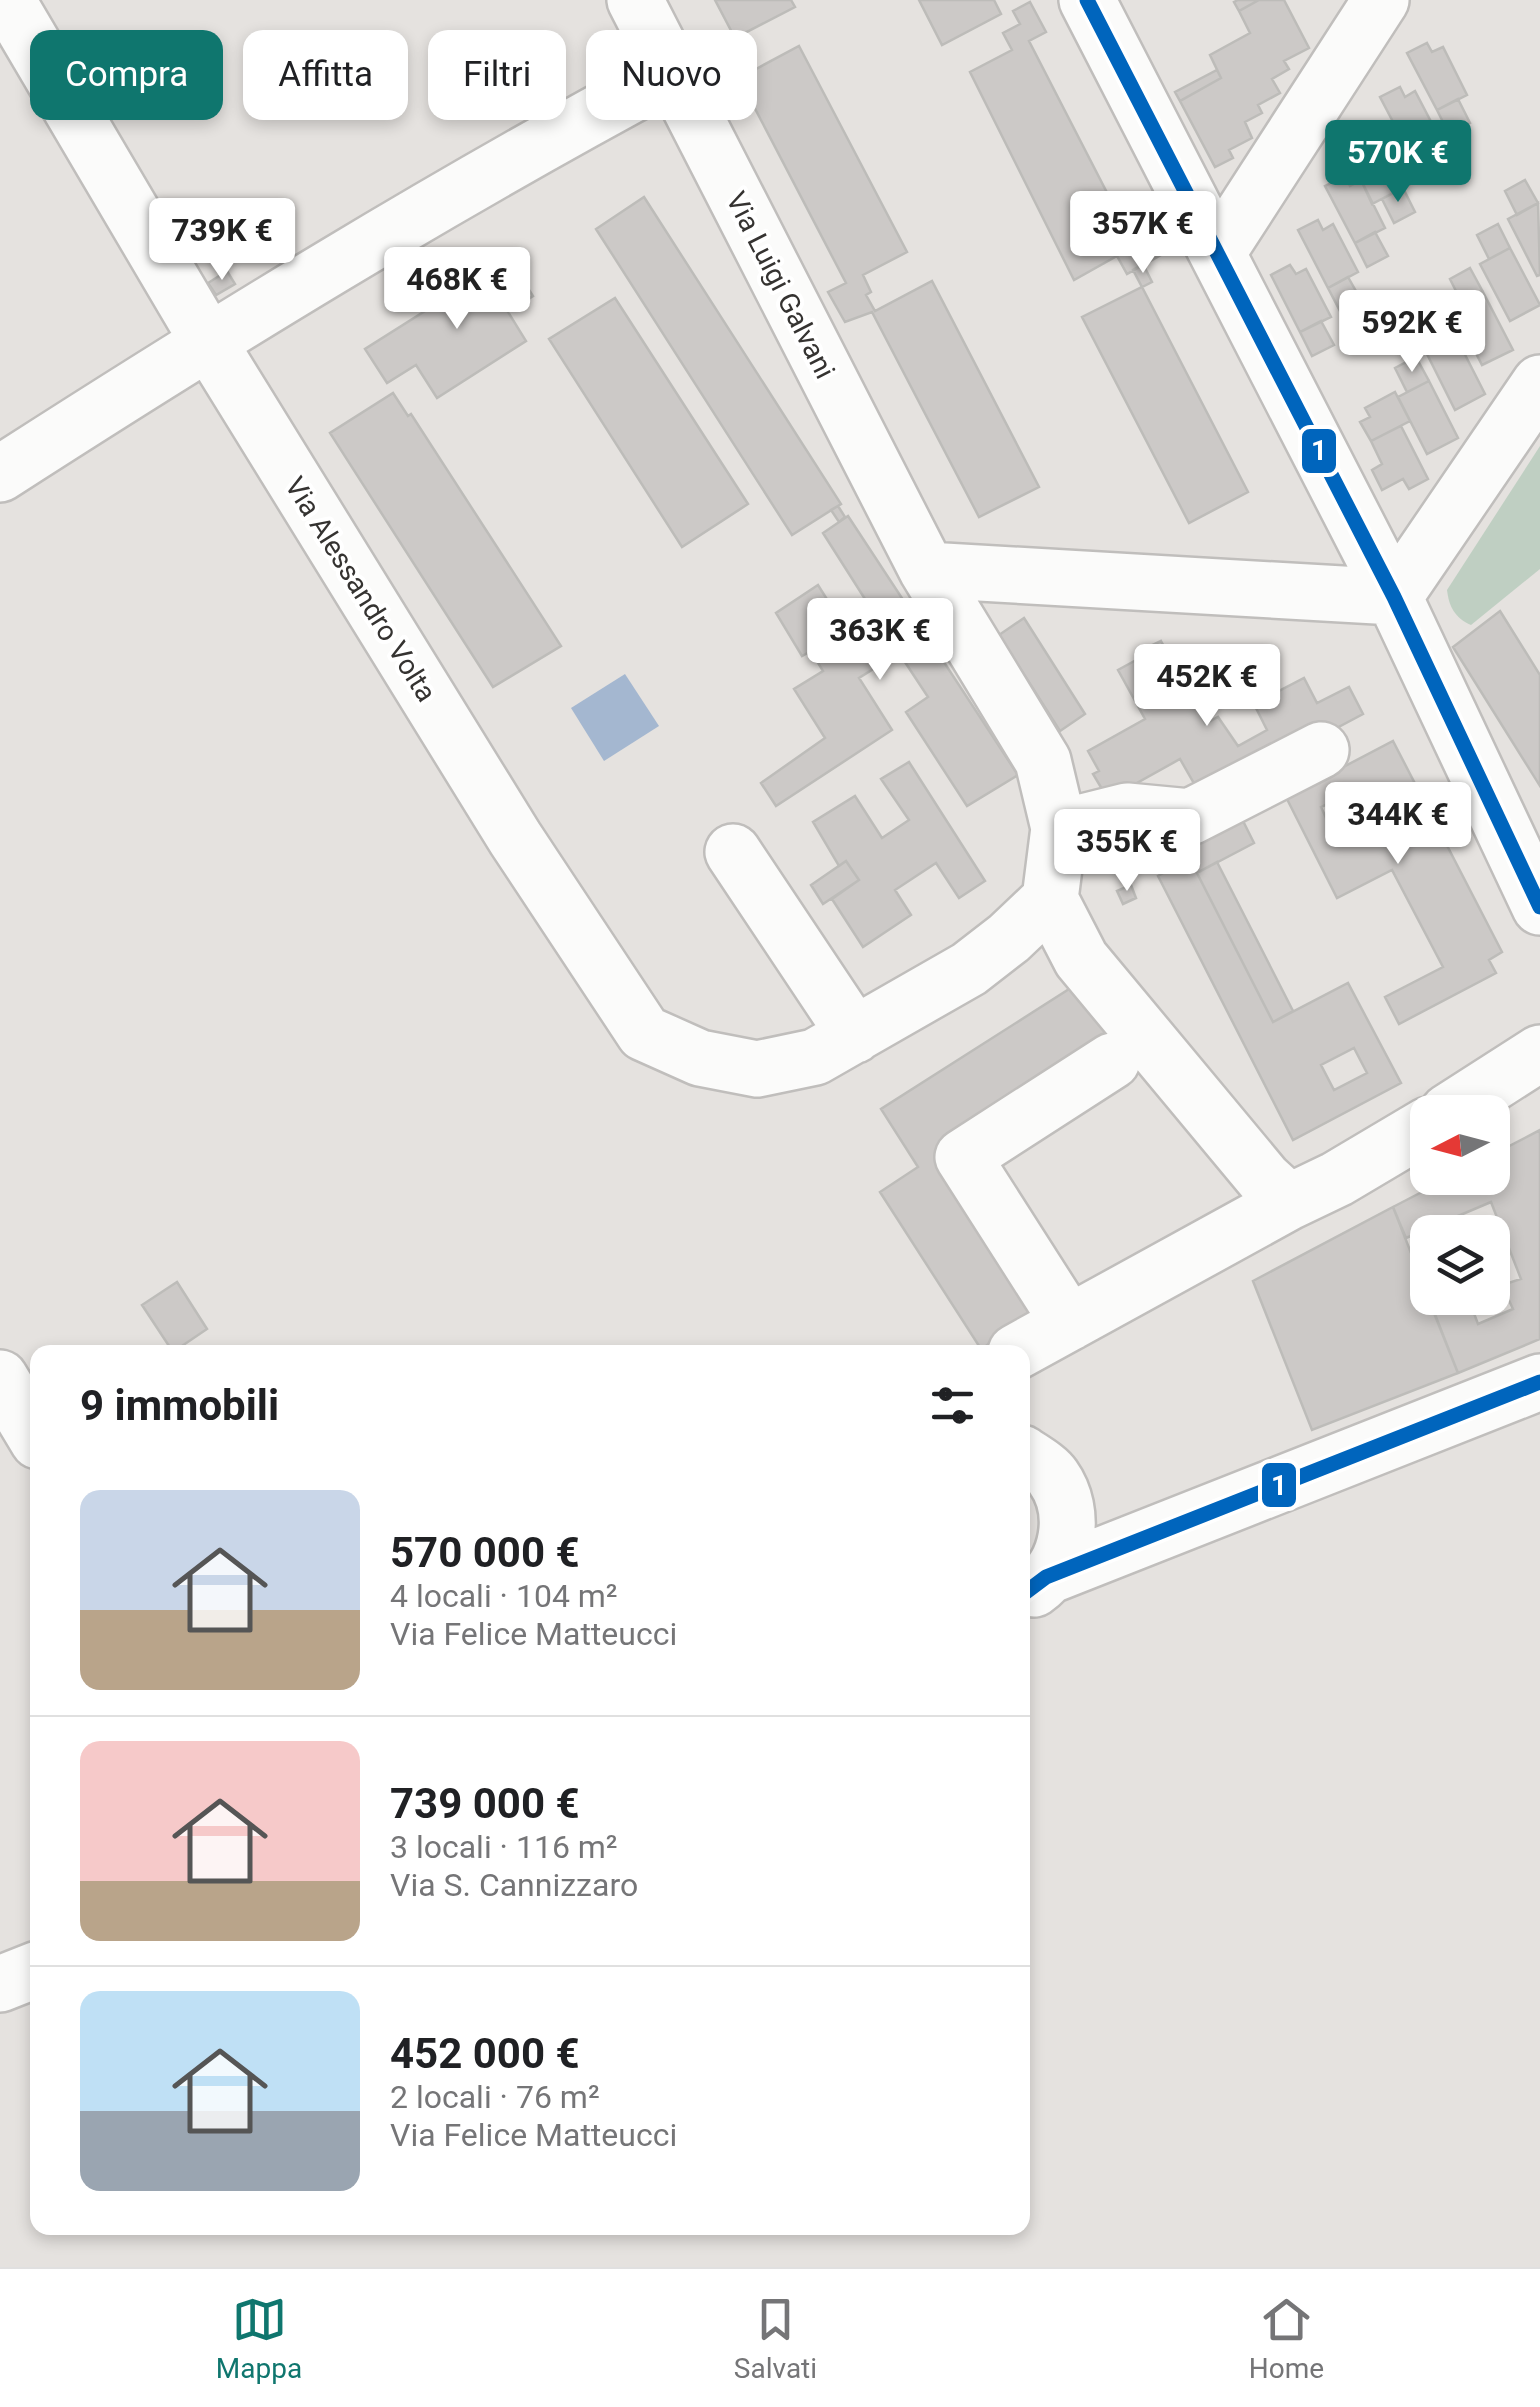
<!DOCTYPE html>
<html lang="it">
<head>
<meta charset="utf-8">
<style>
  :root { --surface:#fff; --page:#f6f6f6; --text:#202124; --muted:#757577; --line:#e0e0e0; --accent:#0f766e }
  body { margin:0; font-family:Roboto,sans-serif; background:var(--page); color:var(--text); height:100vh; display:flex; flex-direction:column; font-size:38px; white-space:nowrap }
  * { box-sizing:border-box; margin:0 }
  p { font-size:32px; color:var(--muted) }
  .icon { flex:none; width:55px; height:55px; fill:none; stroke:currentColor; stroke-width:2; stroke-linecap:round; stroke-linejoin:round }
  .map { position:relative; flex:1; overflow:hidden }
  .sheet { position:absolute; left:30px; top:1345px; width:1000px; height:890px; display:flex; flex-direction:column; background:var(--surface); border-radius:20px; box-shadow:0 5px 15px #0003 }
  .sheet>* { flex:none }
  .banner { position:absolute; left:30px; top:30px; width:1000px; height:90px; display:flex; gap:20px }
  .needle { width:65px; rotate:264deg }
  .controls { position:absolute; left:1410px; top:1095px; display:grid; gap:20px }
  .controls a { display:grid; place-items:center; width:100px; height:100px; border-radius:20px; background:var(--surface); box-shadow:0 5px 15px #0003; font-size:50px }
  .price { position:absolute; translate:-50% -85px; padding:0 22px; border-radius:10px; background:#fff; color:#222; font-size:32px; line-height:65px; filter:drop-shadow(0 2px 5px #0008) }
  .price::after { content:''; position:absolute; left:50%; top:60px; width:30px; height:22px; margin-left:-15px; background:inherit; clip-path:polygon(0 0,100% 0,50% 100%) }
  .price.on { background:var(--accent); color:#fff }
  ul { padding:0; list-style:none }
  li { display:flex; align-items:center; gap:30px; height:250px; padding:0 50px }
  li+li { border-top:2px solid var(--line) }
  li span { display:grid; place-items:center; flex:none; width:280px; height:200px; border-radius:20px; color:#555 }
  li>.icon { margin-inline-start:auto }
  span .icon { width:120px; height:120px; fill:#fffc; stroke-width:1 }
  li b { font-size:42px }
  h2 { display:flex; justify-content:space-between; align-items:center; height:120px; padding:0 50px; font-size:42px }
  .tag { padding:0 35px; border-radius:20px; background:var(--surface); box-shadow:0 5px 15px #0003; font-size:35px; line-height:90px }
  .tag.on { background:var(--accent); color:#fff }
  .tabs { display:flex; justify-content:space-around; align-items:center; height:140px; border-top:2px solid var(--line); background:var(--surface); font-size:28px; color:var(--muted) }
  .tabs a { display:grid; justify-items:center; gap:5px }
  .tabs .on { color:var(--accent) }
  .map>svg:first-child { display:block }
  .green { fill:#bfcfc2 }
  .water { fill:#a4b7d0 }
  .building { fill:#ccc9c7; stroke:#bdbcb9; stroke-width:2.5; fill-rule:evenodd }
  .lines { fill:none; stroke-linecap:round; stroke-linejoin:round }
  .minor-casing { stroke:#c0bebc; stroke-width:60 }
  .major-casing { stroke:#c0bebc; stroke-width:60 }
  .minor { stroke:#fbfbfa; stroke-width:55 }
  .major { stroke:#fbfbfa; stroke-width:55 }
  .bus-1-casing { stroke:#fff; stroke-width:22 }
  .bus-1 { stroke:#0065bd; stroke-width:15 }
  .labels { text-anchor:middle; stroke-width:8; stroke-linejoin:round; paint-order:stroke }
  .street-label { font-size:28px; fill:#353331; stroke:#fff }
  .line-badge { stroke:#fff; stroke-width:4 }
  .badge-label { font-size:28px; text-anchor:middle; font-weight:bold; fill:#fff }
</style>
</head>
<body>
<div class="map">
<svg width="1540" height="2267" viewBox="0 0 1540 2267">
  <rect width="100%" height="100%" fill="#e5e2df"/>
  <path class="green" d="M1540,446V569L1471,625C1455,618 1449,607 1447,590Z"/>
  <path class="water" d="M625,674L659,726L604,761L571,708Z"/>
  <path class="building" d="M715,0H791L795,7L735,38Z
    M919,0H994L1001,14L942,45Z
    M1238,0H1259L1239,11L1234,2Z
    M1259,0H1284L1309,48L1284,61L1289,69L1272,79L1280,93L1258,105L1262,113L1245,122L1252,138L1229,150L1233,158L1215,167L1180,101L1221,78L1210,55L1250,33L1239,11Z
    M1030,2L1046,32L1029,41L1135,247L1152,238L1161,255L1127,274L1117,256L1074,280L970,72L1012,50L1003,33L1020,24L1013,11Z
    M1427,43L1432,52L1443,47L1467,95L1437,110L1407,53Z
    M799,46L907,252L863,275L871,292L866,295L875,311L932,281L1039,487L979,517L872,312L845,322L828,292L846,283L739,78L723,87L714,70L748,52L756,69Z
    M1217,70L1221,78L1180,101L1175,92Z
    M1400,87L1405,97L1415,91L1440,139L1410,154L1380,97Z
    M1458,99L1470,123L1449,134L1437,110Z
    M1372,131L1377,141L1388,136L1412,183L1372,204L1361,180L1370,175L1353,141Z
    M1430,144L1443,167L1422,178L1410,154Z
    M1345,176L1350,186L1361,180L1385,228L1355,243L1325,186Z
    M1525,180L1538,203L1517,215L1505,191Z
    M1403,188L1415,212L1394,223L1382,199Z
    M644,197L841,504L792,535L596,229Z
    M1538,203L1540,275L1537,276L1508,219Z
    M1318,220L1323,230L1333,224L1358,272L1328,288L1298,230Z
    M1498,224L1510,248L1489,259L1477,235Z
    M1375,232L1388,256L1367,267L1355,243Z
    M1510,248L1540,305L1510,321L1480,264Z
    M509,258L533,296L508,312L526,341L437,398L416,365L387,383L365,349Z
    M1143,264L1152,282L1142,287L1133,270Z
    M1290,265L1296,274L1306,269L1331,317L1300,332L1271,275Z
    M1470,268L1483,292L1462,303L1450,279Z
    M227,271L235,284L216,295L208,283Z
    M1348,277L1361,300L1340,311L1328,288Z
    M1142,287L1248,492L1189,523L1082,317Z
    M1483,292L1513,350L1482,365L1453,308Z
    M615,298L748,504L682,547L549,339Z
    M1443,313L1456,337L1434,347L1423,324Z
    M1321,321L1334,345L1312,356L1300,332Z
    M1456,337L1485,394L1455,410L1426,352Z
    M1416,357L1429,381L1407,392L1395,368Z
    M1429,381L1458,438L1427,454L1398,397Z
    M1395,392L1410,421L1371,441L1360,422L1370,417L1365,408Z
    M393,393L408,416L411,414L561,646L493,687L330,433Z
    M1401,426L1428,479L1409,489L1403,479L1382,490L1372,470L1382,464L1371,441Z
    M838,506L845,517L839,522L831,510Z
    M848,516L1018,775L967,806L906,712L928,697L899,653L859,678L892,730L776,806L761,783L825,738L794,689L823,671L811,651L802,656L776,613L818,585L845,628L872,610L823,533Z
    M1500,611L1540,675V786L1453,647Z
    M1024,618L1085,714L1060,731L999,635Z
    M1161,641L1174,665L1182,660L1199,700L1211,693L1218,704L1201,714L1205,724L1218,717L1238,746L1267,730L1254,704L1304,678L1317,703L1349,687L1363,714L1203,799L1180,759L1108,799L1093,774L1099,771L1088,751L1145,719L1118,670L1138,659L1136,653Z
    M1393,741L1502,952L1489,960L1496,973L1399,1024L1385,997L1443,967L1392,870L1337,898L1286,797ZM1352,792L1365,816L1333,833L1321,807Z
    M909,762L985,881L959,898L936,863L895,890L911,915L863,947L832,899L859,880L846,861L839,866L813,822L855,796L882,838L909,820L881,779Z
    M1241,817L1254,843L1197,873L1273,1022L1348,983L1401,1083L1293,1140L1158,876L1170,869L1164,856ZM1354,1048L1367,1073L1334,1090L1321,1065Z
    M846,861L859,880L823,904L811,885Z
    M1217,862L1293,1011L1273,1022L1197,873Z
    M1131,885L1136,898L1123,904L1117,891Z
    M1077,984L1112,1040L940,1151L1043,1310L981,1349L880,1192L918,1167L881,1109Z
    M1540,1130V1339L1458,1373L1430,1303L1449,1298L1456,1313L1472,1308L1478,1324L1513,1309L1502,1285L1521,1279L1491,1202L1406,1238L1393,1207L1449,1178H1492V1155Z
    M1393,1207L1458,1373L1312,1430L1253,1281Z
    M177,1282L207,1329L173,1352L142,1305Z"/>
  <g class="lines">
    <g class="minor-casing">
      <path id="minor" d="M7,0L208,341L515,838L644,1033L700,1058L757,1069L815,1057L969,969L1009,938L1050,899
        M635,0L927,570L1043,761L1059,828L1050,899L1081,959L1264,1179L1289,1202L1337,1179L1428,1125
        M1087,0L1394,597L1540,907
        M1218,252L1381,0
        M0,474C219,333 442,196 672,73
        M927,570L1394,597
        M1394,597L1540,383
        M1059,828L1127,811L1190,817L1321,750
        M733,852L855,1035
        M1448,1112L1540,1053
        M1069,1323L963,1157L1112,1061
        M1016,1352L1289,1202
        M0,1378L38,1441"/>
    </g>
    <g class="major-casing">
      <path id="major" d="M1022,1453C1032,1460 1047,1468 1053,1477C1078,1512 1069,1565 1034,1589
        M1046,1577L1540,1382
        M0,1984L38,1969"/>
    </g>
    <use href="#minor" class="minor"/>
    <use href="#major" class="major"/>
    <g class="bus-1-casing">
      <path id="bus-1" d="M1087,0L1394,597L1540,907
        M1022,1595L1046,1577L1540,1382"/>
    </g>
    <use href="#bus-1" class="bus-1"/>
  </g>
  <g class="labels">
    <g class="street-label">
      <text transform="translate(781 285) rotate(63)" y="10">Via Luigi Galvani</text>
      <text transform="translate(361 589) rotate(58)" y="10">Via Alessandro Volta</text>
    </g>
  </g>
  <g class="line-badge">
    <rect x="1300" y="427" width="38" height="48" rx="10" fill="#0065bd"/>
    <rect x="1260" y="1461" width="38" height="48" rx="10" fill="#0065bd"/>
  </g>
  <g class="badge-label">
    <text x="1319" y="460">1</text>
    <text x="1279" y="1495">1</text>
  </g>
</svg>
<div class="controls">
<a><svg class="needle" viewBox="-14 -14 28 28"><path d="M0-13l5 13h-10z" fill="#e53935"/><path d="M0 13l5-13h-10z" fill="#757577"/></svg></a>
<a><svg class="icon" aria-label="layers" viewBox="0 0 24 24"><path d="M12 4l9 5-9 5-9-5zM3 14l9 5 9-5"/></svg></a>
</div>
<b class="price on" style="left:1398px;top:205px">570K €</b>
<b class="price" style="left:1143px;top:276px">357K €</b>
<b class="price" style="left:222px;top:283px">739K €</b>
<b class="price" style="left:457px;top:332px">468K €</b>
<b class="price" style="left:1412px;top:375px">592K €</b>
<b class="price" style="left:880px;top:683px">363K €</b>
<b class="price" style="left:1207px;top:729px">452K €</b>
<b class="price" style="left:1398px;top:867px">344K €</b>
<b class="price" style="left:1127px;top:894px">355K €</b>
<div class="banner">
<a class="tag on">Compra</a>
<a class="tag">Affitta</a>
<a class="tag">Filtri</a>
<a class="tag">Nuovo</a>
</div>
<section class="sheet">
<h2>9 immobili<svg class="icon" aria-label="filters" viewBox="0 0 24 24"><path d="M4 7h16M4 17h16"/><circle cx="9" cy="7" r="2"/><circle cx="15" cy="17" r="2"/></svg></h2>
<ul>
<li><span style="background:linear-gradient(#c9d6e8 60%,#b9a48a 0)"><svg class="icon" aria-label="home" viewBox="0 0 24 24"><path d="M3 11l9-7 9 7M6 9v11h12V9"/></svg></span><div><b>570 000 €</b><p>4 locali · 104 m²</p><p>Via Felice Matteucci</p></div></li>
<li><span style="background:linear-gradient(#f6c9c9 70%,#b9a48a 0)"><svg class="icon" aria-label="home" viewBox="0 0 24 24"><path d="M3 11l9-7 9 7M6 9v11h12V9"/></svg></span><div><b>739 000 €</b><p>3 locali · 116 m²</p><p>Via S. Cannizzaro</p></div></li>
<li><span style="background:linear-gradient(#bfe0f5 60%,#9aa5b1 0)"><svg class="icon" aria-label="home" viewBox="0 0 24 24"><path d="M3 11l9-7 9 7M6 9v11h12V9"/></svg></span><div><b>452 000 €</b><p>2 locali · 76 m²</p><p>Via Felice Matteucci</p></div></li>
</ul>
</section>
</div>
<nav class="tabs">
<a class="on"><svg class="icon" aria-label="map" viewBox="0 0 24 24"><path d="M3 6l6-2 6 2 6-2v14l-6 2-6-2-6 2zM9 4v14M15 6v14"/></svg>Mappa</a>
<a><svg class="icon" aria-label="saved" viewBox="0 0 24 24"><path d="M7 4h10v16l-5-4-5 4z"/></svg>Salvati</a>
<a><svg class="icon" aria-label="home" viewBox="0 0 24 24"><path d="M3 11l9-7 9 7M6 9v11h12V9"/></svg>Home</a>
</nav>
</body>
</html>
